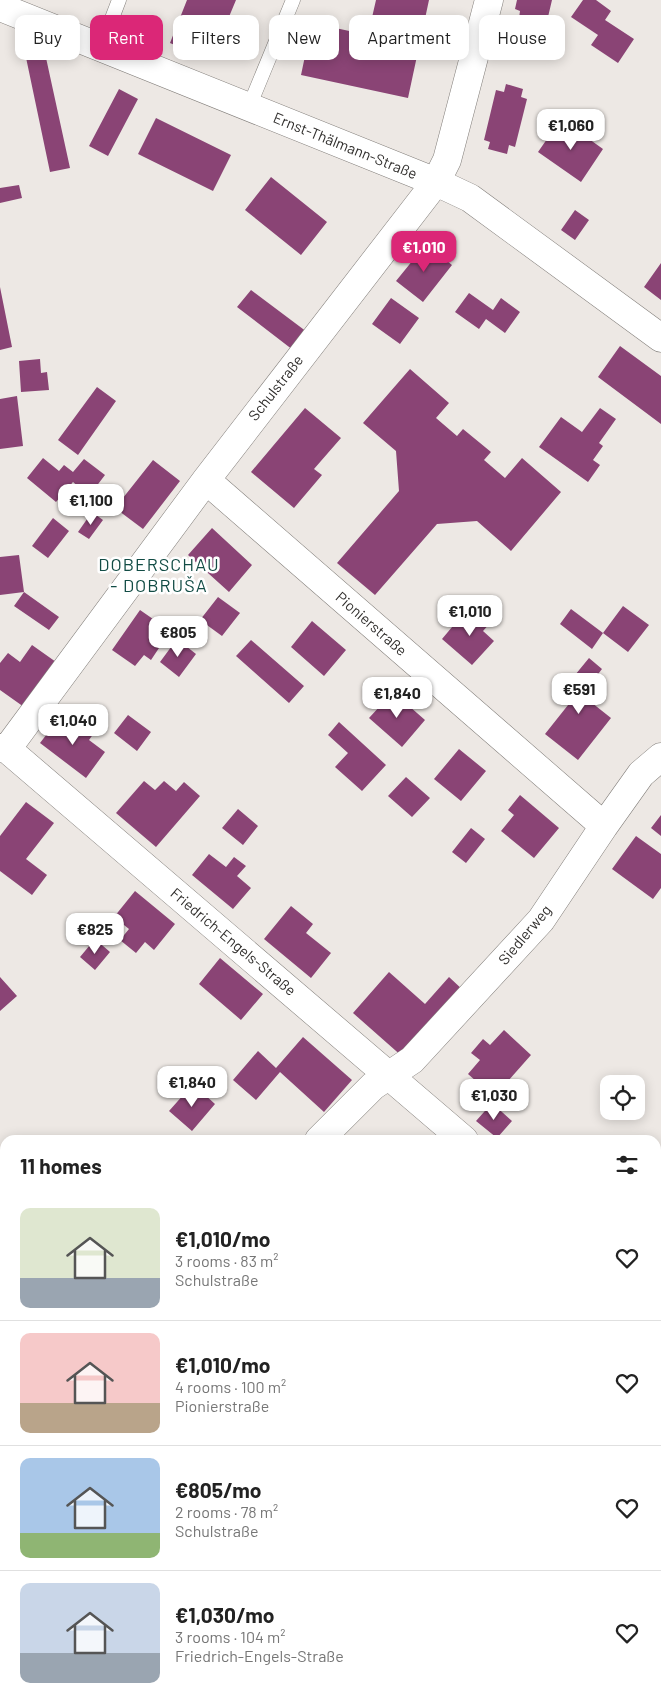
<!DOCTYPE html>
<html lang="en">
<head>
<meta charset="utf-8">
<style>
  :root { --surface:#fff; --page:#f2f2f2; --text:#222; --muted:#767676; --line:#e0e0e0; --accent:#db2777 }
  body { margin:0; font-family:Barlow,sans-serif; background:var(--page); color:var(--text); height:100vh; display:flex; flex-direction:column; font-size:19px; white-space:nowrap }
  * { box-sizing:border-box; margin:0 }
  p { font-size:16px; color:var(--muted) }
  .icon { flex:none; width:28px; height:28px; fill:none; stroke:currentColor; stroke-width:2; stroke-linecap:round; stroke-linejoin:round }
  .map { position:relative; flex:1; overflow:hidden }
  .side { position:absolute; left:0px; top:1135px; width:661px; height:570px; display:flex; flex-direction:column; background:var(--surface); border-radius:15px 15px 0 0; box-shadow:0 2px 12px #0003 }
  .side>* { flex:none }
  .top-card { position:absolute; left:15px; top:15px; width:631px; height:45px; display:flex; gap:10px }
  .buttons { position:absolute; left:600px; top:1075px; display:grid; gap:10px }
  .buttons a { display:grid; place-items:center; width:45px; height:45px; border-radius:10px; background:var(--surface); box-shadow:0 2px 12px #0003; font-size:25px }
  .price { position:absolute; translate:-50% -42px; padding:0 11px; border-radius:10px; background:#fff; color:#222; font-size:16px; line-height:32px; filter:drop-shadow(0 1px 2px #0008) }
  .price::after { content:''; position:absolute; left:50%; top:30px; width:15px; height:11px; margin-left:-8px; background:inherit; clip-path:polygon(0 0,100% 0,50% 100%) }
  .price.current { background:var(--accent); color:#fff }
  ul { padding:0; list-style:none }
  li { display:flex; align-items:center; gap:15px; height:125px; padding:0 20px }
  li+li { border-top:1px solid var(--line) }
  li span { display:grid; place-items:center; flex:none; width:140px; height:100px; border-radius:10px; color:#555 }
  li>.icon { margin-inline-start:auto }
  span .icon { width:60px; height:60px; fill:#fffc; stroke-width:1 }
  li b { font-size:21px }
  h2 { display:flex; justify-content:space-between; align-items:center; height:60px; padding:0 20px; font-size:21px }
  .pill { padding:0 18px; border-radius:10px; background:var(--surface); box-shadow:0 2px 12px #0003; font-size:18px; line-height:45px }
  .pill.current { background:var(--accent); color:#fff }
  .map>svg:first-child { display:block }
  .building { fill:#8a4475 }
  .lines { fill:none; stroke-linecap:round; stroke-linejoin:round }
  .service-casing { stroke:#837f7b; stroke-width:15 }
  .minor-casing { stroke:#837f7b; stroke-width:29 }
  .service { stroke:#fff; stroke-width:14 }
  .minor { stroke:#fff; stroke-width:28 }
  .labels { text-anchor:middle; stroke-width:5; stroke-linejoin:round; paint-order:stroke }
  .street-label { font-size:15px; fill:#312f2d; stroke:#fff }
  .quarter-label { font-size:18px; letter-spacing:1px; fill:#124c45; stroke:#fff }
</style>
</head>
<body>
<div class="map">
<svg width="661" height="1705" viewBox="0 0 661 1705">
  <rect width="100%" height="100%" fill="#ede8e4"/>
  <path class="building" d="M187,0H236L211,60L170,43Z
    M376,0H429L408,98L301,75L312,23L368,35Z
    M517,0H552L548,17L538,15L537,22L519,18L520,11L515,9Z
    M583,0H596L611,11L605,20L634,39L618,63L591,45L598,35L571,17Z
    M43,44L70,168L50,172L24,48Z
    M506,84L523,89L521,97L527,99L515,147L509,145L507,154L488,149L490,142L484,140L496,90L504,92Z
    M119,89L138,99L108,156L89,146Z
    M156,118L231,155L213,191L138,154Z
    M561,119L603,149L581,182L538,152Z
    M271,177L327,222L301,255L245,210Z
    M19,185L22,198L0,203V188Z
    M575,210L589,220L575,240L561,230Z
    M426,244L452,265L423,302L396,281Z
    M661,263V300L644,287Z
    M0,287L12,347L0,350Z
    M251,290L307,332L293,350L237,307Z
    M469,293L493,310L501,298L520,312L505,333L486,319L479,329L455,312Z
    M391,298L419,318L400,344L372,324Z
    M620,346L661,376V424L598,377Z
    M40,359L41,373L47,372L49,390L21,392L19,361Z
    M410,369L449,403L436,418L457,436L463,429L491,452L484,460L505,478L522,458L561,492L511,551L477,521L437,524L375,595L337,563L399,491L396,451L363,423Z
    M97,387L116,401L78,455L58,440Z
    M17,396L23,446L0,449V399Z
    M305,408L341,438L314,469L322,475L294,508L251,472Z
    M600,408L616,419L599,443L603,446L593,460L600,465L588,482L539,447L561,417L582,432Z
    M43,458L59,471L64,465L73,472L84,459L105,475L89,496L73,482L56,502L27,478Z
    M153,460L180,481L143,529L115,508Z
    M92,512L103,520L89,539L78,532Z
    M53,518L69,531L48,558L32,546Z
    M212,528L252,565L229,592L188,555Z
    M19,555L24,592L59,617L49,630L14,606L24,592L0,595V557Z
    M218,597L240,613L222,636L200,620Z
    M623,606L649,625L628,652L603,633L592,649L560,624L571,609L603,633Z
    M140,610L166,628L161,636L165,639L151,660L144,655L135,666L112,650Z
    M480,611L492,621L483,631L494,641L472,665L442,639L463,614L471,621Z
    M312,621L346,650L324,676L291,647Z
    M177,639L196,654L179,677L160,662Z
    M251,640L304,686L289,703L236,656Z
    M32,645L56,662L24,707L0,690V663L8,653L20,662Z
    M589,658L602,669L582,695L611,718L578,760L545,734L576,695L566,686Z
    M393,692L425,720L402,747L369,718Z
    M128,715L151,732L137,751L114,733Z
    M60,717L75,729L80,723L94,733L89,740L105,752L86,778L40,743Z
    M339,722L386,765L362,791L335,767L348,753L328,735Z
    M459,749L486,771L461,801L434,779Z
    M406,777L430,798L412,817L388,796Z
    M144,781L155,790L164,781L176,791L184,782L200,796L156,847L116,813Z
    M520,795L559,828L534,858L501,831L514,815L508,810Z
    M26,802L54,823L26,859L47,875L32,895L0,871V836Z
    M238,809L258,826L243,845L222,828Z
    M661,815V836L651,828Z
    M471,828L485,839L466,863L452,852Z
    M636,836L661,854V888L653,899L612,869Z
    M209,854L226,867L234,857L246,866L237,876L251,888L233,909L192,875Z
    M135,891L175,924L154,950L145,942L136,953L120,940L129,929L114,917Z
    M291,906L313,924L306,933L331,953L311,978L264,939Z
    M95,939L110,952L95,970L80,957Z
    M220,958L263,994L241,1020L199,984Z
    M389,972L425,1004L449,977L464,991L404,1058L353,1013Z
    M0,977L17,996L0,1011Z
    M504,1030L531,1055L494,1097L468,1074L480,1060L471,1053L483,1039L490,1045Z
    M303,1037L352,1080L324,1112L280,1072L256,1100L233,1080L258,1051L276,1068Z
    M193,1084L215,1104L192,1131L169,1111Z
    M492,1103L512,1121L497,1138L476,1121Z
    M661,1405V1456L656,1452V1410Z
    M11,1700H57L53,1705H17Z
    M152,1700H203L205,1702L202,1705H157Z
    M401,1700H460L455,1705H398L397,1704Z"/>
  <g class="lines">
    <g class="service-casing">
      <path id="service" d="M101,47L119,0
        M249,107L293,0"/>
    </g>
    <g class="minor-casing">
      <path id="minor" d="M0,7L436,182L470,198L661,338
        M206,480L604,826
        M0,748L7,749L464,1140
        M7,749L206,480L436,182L447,160L489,0
        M319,1140L373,1086L412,1060L541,920L604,826L641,774L661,757
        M656,1308L661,1312
        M0,1455L5,1449
        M70,1705L74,1700"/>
    </g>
    <use href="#service" class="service"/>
    <use href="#minor" class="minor"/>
  </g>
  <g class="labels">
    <g class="street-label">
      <text transform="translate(345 146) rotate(22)" y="5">Ernst-Thälmann-Straße</text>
      <text transform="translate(276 388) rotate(-52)" y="5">Schulstraße</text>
      <text transform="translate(371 624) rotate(41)" y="5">Pionierstraße</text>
      <text transform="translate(525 935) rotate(-50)" y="5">Siedlerweg</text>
      <text transform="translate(233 942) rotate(40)" y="5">Friedrich-Engels-Straße</text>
    </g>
    <g class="quarter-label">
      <text x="159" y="571">DOBERSCHAU<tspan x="159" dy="21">- DOBRUŠA</tspan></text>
    </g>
  </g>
</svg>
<div class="buttons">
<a><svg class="icon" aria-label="locate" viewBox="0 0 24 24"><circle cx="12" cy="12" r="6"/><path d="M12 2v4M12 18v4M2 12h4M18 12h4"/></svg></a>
</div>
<b class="price" style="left:571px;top:151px">€1,060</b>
<b class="price current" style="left:424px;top:273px">€1,010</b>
<b class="price" style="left:91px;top:526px">€1,100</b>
<b class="price" style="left:470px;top:637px">€1,010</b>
<b class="price" style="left:178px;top:658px">€805</b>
<b class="price" style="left:579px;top:715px">€591</b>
<b class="price" style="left:397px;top:719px">€1,840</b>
<b class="price" style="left:73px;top:746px">€1,040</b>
<b class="price" style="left:95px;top:955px">€825</b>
<b class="price" style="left:192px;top:1108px">€1,840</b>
<b class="price" style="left:494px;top:1121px">€1,030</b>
<div class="top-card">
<a class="pill">Buy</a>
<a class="pill current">Rent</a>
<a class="pill">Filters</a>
<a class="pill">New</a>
<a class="pill">Apartment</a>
<a class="pill">House</a>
</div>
<section class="side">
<h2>11 homes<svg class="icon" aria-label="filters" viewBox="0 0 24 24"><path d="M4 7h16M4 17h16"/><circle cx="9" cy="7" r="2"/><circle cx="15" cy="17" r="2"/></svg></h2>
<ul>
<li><span style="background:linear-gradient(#dfe7d0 70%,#9aa5b1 0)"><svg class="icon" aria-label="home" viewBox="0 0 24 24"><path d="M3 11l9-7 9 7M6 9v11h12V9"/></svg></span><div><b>€1,010/mo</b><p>3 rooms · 83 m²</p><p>Schulstraße</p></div><svg class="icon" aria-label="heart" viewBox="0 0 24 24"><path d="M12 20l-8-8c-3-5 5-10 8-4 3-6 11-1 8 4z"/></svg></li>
<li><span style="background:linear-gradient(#f6c9c9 70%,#b9a48a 0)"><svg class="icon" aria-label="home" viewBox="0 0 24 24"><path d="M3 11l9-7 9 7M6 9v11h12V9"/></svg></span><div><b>€1,010/mo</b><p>4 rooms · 100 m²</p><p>Pionierstraße</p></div><svg class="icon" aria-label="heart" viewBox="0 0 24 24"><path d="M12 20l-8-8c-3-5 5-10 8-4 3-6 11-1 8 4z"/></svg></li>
<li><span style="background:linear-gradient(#a9c7e8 75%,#8fb573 0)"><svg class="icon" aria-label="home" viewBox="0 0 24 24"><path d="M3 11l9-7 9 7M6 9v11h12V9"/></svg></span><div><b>€805/mo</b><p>2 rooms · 78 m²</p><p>Schulstraße</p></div><svg class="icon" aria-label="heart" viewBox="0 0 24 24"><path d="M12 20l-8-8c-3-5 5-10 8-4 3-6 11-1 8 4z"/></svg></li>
<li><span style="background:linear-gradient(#c9d6e8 70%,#9aa5b1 0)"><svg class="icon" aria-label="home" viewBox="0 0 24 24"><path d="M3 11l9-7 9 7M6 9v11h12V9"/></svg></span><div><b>€1,030/mo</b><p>3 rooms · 104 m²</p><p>Friedrich-Engels-Straße</p></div><svg class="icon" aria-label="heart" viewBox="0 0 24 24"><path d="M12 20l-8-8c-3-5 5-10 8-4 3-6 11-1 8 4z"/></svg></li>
</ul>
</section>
</div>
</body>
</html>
